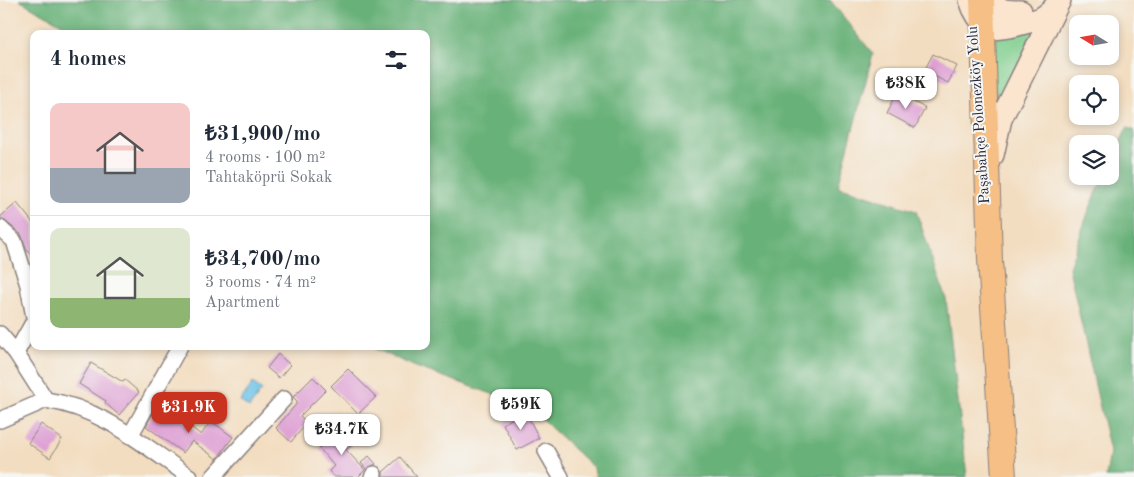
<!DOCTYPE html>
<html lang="en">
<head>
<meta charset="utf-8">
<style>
  :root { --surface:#fff; --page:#f2f2f3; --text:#1f2937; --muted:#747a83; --line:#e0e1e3; --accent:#c8321e }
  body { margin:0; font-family:"Old Standard TT",serif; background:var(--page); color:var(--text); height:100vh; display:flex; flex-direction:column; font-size:19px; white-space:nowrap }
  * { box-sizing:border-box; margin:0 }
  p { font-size:16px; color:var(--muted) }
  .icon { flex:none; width:28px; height:28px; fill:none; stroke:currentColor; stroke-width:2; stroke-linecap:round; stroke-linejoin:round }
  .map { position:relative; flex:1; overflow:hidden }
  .details { position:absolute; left:30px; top:30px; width:400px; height:320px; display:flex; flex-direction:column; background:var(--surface); border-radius:10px; box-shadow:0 2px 8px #0003 }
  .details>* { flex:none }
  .needle { width:32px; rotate:281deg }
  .tools { position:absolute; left:1069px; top:15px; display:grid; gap:10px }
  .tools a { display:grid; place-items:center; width:50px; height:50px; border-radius:10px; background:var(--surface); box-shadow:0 2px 8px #0003; font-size:25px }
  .price { position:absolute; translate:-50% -42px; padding:0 11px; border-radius:10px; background:#fff; color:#222; font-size:16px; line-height:32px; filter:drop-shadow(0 1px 2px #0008) }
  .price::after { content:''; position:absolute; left:50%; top:30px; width:15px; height:11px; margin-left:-8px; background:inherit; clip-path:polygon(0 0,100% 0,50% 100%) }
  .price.selected { background:var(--accent); color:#fff }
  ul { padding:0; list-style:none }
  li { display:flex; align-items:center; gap:15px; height:125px; padding:0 20px }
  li+li { border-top:1px solid var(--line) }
  li span { display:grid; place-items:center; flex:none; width:140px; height:100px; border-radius:10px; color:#555 }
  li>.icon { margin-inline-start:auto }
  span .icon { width:60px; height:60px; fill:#fffc; stroke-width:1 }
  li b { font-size:21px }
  h2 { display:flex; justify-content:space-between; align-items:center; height:60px; padding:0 20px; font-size:21px }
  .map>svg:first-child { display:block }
  .green { fill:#7fce8d; stroke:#507864 }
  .forest { fill:#67b178; stroke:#446a5a }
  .water { fill:#68c1e6; stroke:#457290 }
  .building { fill:#dea0d4 }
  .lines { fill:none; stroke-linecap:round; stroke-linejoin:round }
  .minor-casing { stroke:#8a807e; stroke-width:18 }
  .secondary-casing { stroke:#8a807e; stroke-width:24 }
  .primary-casing { stroke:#8a807e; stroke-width:26 }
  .minor { stroke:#fff; stroke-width:15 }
  .secondary { stroke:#fbe5cf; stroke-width:21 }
  .primary { stroke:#f5bf86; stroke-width:24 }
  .labels { text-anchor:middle; stroke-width:4; stroke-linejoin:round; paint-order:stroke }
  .street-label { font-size:15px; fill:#22223b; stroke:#f6f6f2 }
</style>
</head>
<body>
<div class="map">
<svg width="1134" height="477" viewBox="0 0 1134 477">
  <rect width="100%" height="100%" fill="#f6f6f2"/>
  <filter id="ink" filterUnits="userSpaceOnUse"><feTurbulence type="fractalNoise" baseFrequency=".02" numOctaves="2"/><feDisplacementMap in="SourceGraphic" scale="10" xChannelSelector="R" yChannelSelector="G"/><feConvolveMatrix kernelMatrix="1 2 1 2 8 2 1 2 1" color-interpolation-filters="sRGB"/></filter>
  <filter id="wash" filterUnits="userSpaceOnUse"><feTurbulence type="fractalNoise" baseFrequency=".0096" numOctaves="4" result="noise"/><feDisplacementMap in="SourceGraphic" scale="20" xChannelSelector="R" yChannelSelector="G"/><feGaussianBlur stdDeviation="1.12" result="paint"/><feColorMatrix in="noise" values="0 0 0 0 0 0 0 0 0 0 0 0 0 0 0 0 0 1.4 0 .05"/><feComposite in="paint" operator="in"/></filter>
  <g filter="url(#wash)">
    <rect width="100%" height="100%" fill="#f3ddc0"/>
    <path class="green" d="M1036,25L997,114L991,39Z"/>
    <path class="forest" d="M19,0H830L873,54L838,186L916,211L946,299L967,477H596L594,468L529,407L416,367L369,346H426V34H80Z
      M1127,128L1134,130V477H1106L1110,452L1069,268L1089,210L1104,176H1110V164Z"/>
    <path class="water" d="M253,383L262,390L249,408L240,401Z"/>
    <g id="blocks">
      <path class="building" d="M933,54L957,66L948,83L924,71Z
        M897,93L925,108L915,128L887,113Z
        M17,203L34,224V259L27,250L21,234L0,217Z
        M278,354L290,365L279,378L267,368Z
        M91,363L123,382L125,380L139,392L119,415L105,403L106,401L79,384Z
        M348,369L376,397L358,414L331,386Z
        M313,377L326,390L300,416L307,423L291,442L276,428L298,402L293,397Z
        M157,407L176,420L178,417L201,435L211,421L233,437L217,459L192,441L183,453L146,426Z
        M525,411L539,438L517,450L503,424Z
        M41,424L62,439L50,458L28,443Z
        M342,428L355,443L346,450L365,470L358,477H334L329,471L334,466L319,448Z
        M369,456L376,464L366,469L361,463Z
        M400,457L417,477H383V472Z"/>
    </g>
  </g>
  <g filter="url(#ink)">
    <use href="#blocks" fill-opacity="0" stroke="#8a807e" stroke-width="1"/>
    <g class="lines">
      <g class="minor-casing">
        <path id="minor" d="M0,228L14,241L28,285L34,317
          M0,334L16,353L46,400C104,409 143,445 190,477
          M16,353L34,321
          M0,420L46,400
          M130,436L180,346
          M546,451L561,477
          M213,477L284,399
          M372,477L374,474"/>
      </g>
      <g class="secondary-casing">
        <path id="secondary" d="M970,0C973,10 980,24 991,28C998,31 1037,21 1044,16C1049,13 1052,10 1056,5
          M989,0C998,11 1008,11 1021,11
          M993,155L1001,119L1060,0"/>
      </g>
      <g class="primary-casing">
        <path id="primary" d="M982,0L990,260L1004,477"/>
      </g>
      <use href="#minor" class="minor"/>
      <use href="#secondary" class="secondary"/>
      <use href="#primary" class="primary"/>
    </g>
  </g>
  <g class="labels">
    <g class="street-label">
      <text transform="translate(978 115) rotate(-94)" y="5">Paşabahçe Polonezköy Yolu</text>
    </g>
  </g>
</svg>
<div class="tools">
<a><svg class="needle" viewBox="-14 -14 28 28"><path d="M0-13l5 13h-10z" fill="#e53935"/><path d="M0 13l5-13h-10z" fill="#747a83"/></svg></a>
<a><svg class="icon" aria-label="locate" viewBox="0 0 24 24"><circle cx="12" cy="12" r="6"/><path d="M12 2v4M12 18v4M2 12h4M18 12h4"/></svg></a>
<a><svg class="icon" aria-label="layers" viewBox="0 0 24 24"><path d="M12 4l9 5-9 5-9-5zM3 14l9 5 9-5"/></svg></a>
</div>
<b class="price" style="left:906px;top:110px">₺38K</b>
<b class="price" style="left:521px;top:431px">₺59K</b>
<b class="price selected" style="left:189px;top:434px">₺31.9K</b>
<b class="price" style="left:342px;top:456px">₺34.7K</b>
<section class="details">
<h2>4 homes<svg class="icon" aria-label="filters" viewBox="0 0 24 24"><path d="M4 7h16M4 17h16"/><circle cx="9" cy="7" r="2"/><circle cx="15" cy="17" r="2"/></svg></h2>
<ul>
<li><span style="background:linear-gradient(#f6c9c9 65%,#9aa5b1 0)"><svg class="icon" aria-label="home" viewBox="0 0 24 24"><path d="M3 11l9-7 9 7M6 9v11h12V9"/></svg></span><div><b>₺31,900/mo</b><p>4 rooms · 100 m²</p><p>Tahtaköprü Sokak</p></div></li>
<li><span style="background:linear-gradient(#dfe7d0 70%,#8fb573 0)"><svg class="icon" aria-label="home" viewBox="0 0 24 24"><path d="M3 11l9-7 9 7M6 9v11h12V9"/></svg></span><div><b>₺34,700/mo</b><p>3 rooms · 74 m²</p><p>Apartment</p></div></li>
</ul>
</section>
</div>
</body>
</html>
